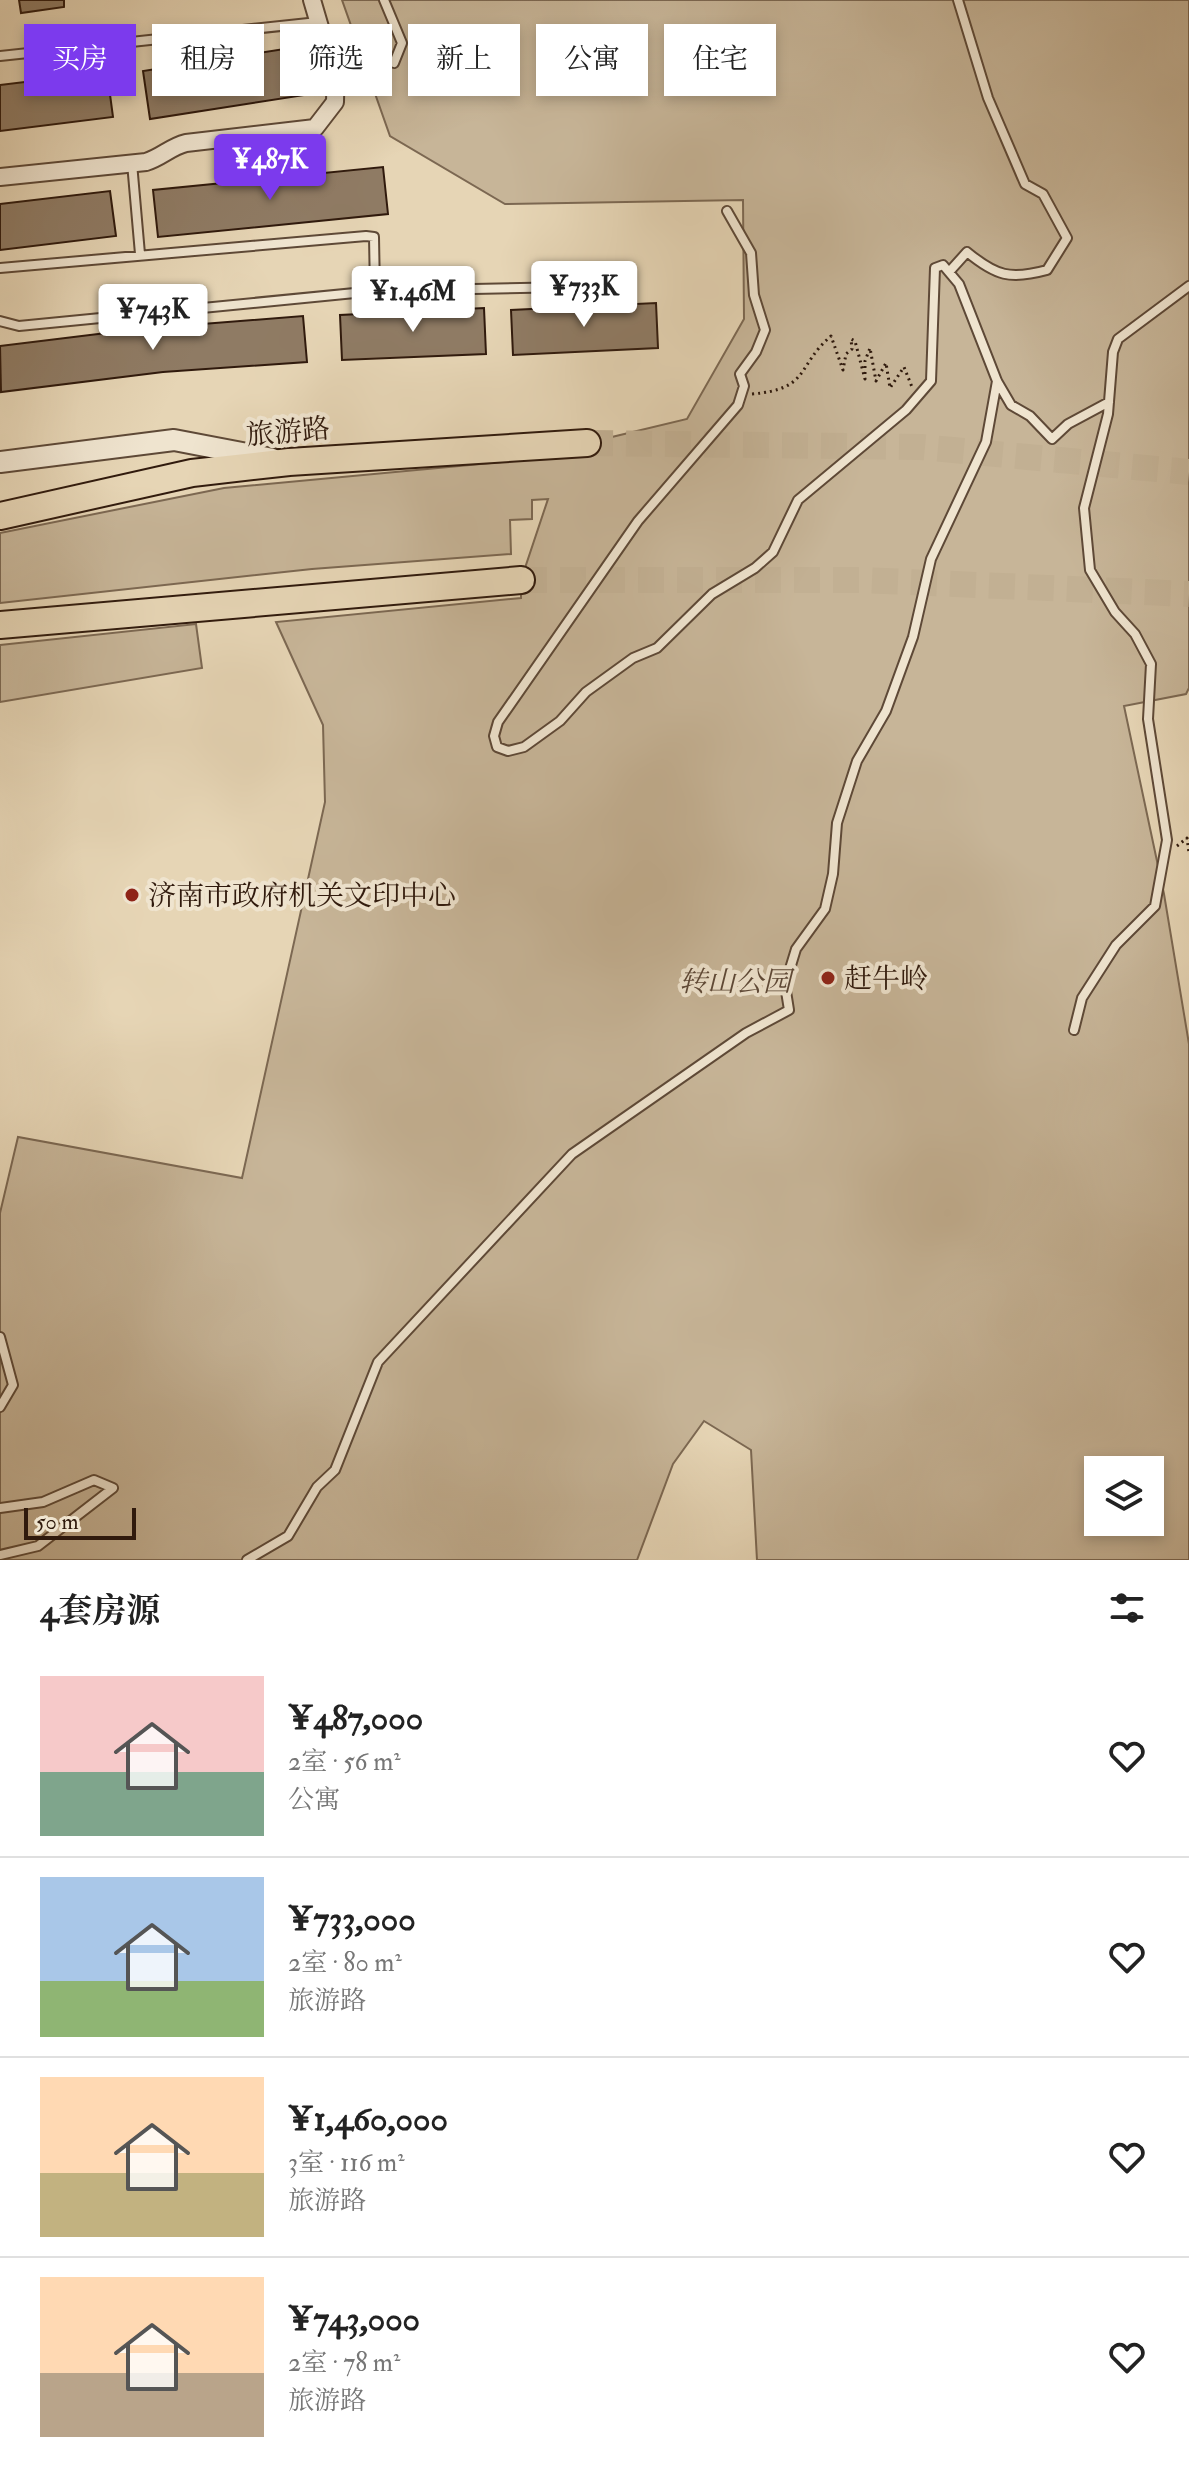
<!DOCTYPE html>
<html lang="zh">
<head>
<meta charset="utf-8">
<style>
  :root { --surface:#fff; --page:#f2f2f2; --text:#222; --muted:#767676; --line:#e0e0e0; --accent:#7c3aed }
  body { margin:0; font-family:"IM FELL Double Pica","Noto Serif SC",serif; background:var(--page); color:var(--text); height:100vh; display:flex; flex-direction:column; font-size:30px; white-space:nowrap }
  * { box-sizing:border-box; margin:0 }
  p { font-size:26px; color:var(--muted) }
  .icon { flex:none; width:44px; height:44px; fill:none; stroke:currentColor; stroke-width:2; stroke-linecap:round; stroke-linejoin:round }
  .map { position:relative; height:1560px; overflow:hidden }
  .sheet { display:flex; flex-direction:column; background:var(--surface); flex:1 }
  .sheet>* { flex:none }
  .banner { position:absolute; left:24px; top:24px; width:1142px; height:72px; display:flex; gap:16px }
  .buttons { position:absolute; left:1084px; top:1456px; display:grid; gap:16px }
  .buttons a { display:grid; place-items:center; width:80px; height:80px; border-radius:0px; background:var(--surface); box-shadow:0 4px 12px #0003; font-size:40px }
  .scale { position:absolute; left:24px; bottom:20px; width:112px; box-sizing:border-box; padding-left:8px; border:4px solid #301a0d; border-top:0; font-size:22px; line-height:28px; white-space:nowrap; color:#301a0d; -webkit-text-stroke:6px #efe4cf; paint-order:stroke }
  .price { position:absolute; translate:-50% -68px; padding:0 18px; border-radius:8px; background:#fff; color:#222; font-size:26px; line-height:52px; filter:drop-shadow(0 2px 4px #0008) }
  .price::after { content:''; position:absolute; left:50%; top:48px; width:24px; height:18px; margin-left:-12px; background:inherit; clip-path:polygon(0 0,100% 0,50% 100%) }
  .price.on { background:var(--accent); color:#fff }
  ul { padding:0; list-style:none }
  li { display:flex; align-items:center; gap:24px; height:200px; padding:0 40px }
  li+li { border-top:2px solid var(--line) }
  li span { display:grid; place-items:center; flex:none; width:224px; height:160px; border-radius:0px; color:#555 }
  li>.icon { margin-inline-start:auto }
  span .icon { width:96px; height:96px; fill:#fffc; stroke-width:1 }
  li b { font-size:34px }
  h2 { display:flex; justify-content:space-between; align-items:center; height:96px; padding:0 40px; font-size:34px }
  .chip { padding:0 28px; border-radius:0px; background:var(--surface); box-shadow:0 4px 12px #0003; font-size:28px; line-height:72px }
  .chip.on { background:var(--accent); color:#fff }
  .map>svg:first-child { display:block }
  .green { fill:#c7b598; stroke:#7c6852; stroke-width:2; fill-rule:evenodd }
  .building { fill:#8f7b64; stroke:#301a0d; stroke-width:2 }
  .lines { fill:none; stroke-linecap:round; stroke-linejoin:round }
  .primary-tunnel { stroke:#c2b093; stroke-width:26; stroke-dasharray:26 13; stroke-linecap:butt }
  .service-casing { stroke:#5e4937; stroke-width:12 }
  .minor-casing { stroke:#5e4937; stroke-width:20 }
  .tertiary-casing { stroke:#5e4937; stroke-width:24 }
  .primary-casing { stroke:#301a0d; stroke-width:30 }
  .path { stroke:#301a0d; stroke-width:3; stroke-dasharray:2 4; stroke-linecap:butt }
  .service { stroke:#efe4cf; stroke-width:8 }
  .minor { stroke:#efe4cf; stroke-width:16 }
  .tertiary { stroke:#efe4cf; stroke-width:20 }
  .primary { stroke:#e6d5b5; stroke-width:26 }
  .poi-dot { fill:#8f2418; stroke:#efe4cf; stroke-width:3 }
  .labels { text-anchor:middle; stroke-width:8; stroke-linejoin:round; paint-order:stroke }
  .street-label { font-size:28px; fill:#301a0d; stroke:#efe4cf }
  .poi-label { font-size:28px; fill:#301a0d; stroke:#efe4cf; text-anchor:start }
  .park-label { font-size:28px; font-style:italic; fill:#5d4837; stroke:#efe4cf }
</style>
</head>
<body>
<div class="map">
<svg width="1189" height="1560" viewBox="0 0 1189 1560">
  <rect width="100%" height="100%" fill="#e6d5b5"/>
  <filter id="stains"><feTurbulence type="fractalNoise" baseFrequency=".0025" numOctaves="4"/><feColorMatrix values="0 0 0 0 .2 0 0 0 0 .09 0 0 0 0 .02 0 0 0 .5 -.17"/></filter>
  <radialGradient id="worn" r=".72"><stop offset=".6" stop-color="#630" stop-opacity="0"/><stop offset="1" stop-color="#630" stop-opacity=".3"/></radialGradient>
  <path class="green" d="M342,0H1189V688L1186,694L1124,706L1164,894L1189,1044V1560H757L751,1450L704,1421L673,1464L637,1560H0V1213L18,1137L242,1178L325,802L323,725L276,622L521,598V580L548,499L532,500V519L510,520L511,554L312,569L0,603V533L224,488L577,455L587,443L687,419L744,319L743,200L505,204L390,136ZM1098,1470H1150V1522H1098Z
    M196,624L202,668L0,702V645Z"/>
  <path class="building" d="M19,0H64V7L21,13Z
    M316,44L324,55V92L150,119L143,71Z
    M107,72L113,117L0,131V85Z
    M383,167L388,214L158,237L153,190Z
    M110,191L116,236L0,250V204Z
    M656,303L658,348L513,355L511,310Z
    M484,308L486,354L342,360L340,315Z
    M303,316L307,362L163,372L1,392L0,346L139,329Z"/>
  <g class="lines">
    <path class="primary-tunnel" d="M587,443L921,447L1189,472
      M521,580H861L1189,594"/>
    <g class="service-casing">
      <path id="service" d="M384,0L402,43L394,63
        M0,56L318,22
        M132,163L140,254
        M727,211L751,253L754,295L765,330L756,352L740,374L744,386L738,405L638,521L498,722L494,736L497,747L508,751L524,747L560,721L586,692L633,658L657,648L712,594L755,568L773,552L798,500L906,410L931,381L935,268L943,265L959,284L997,381L1011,405L1030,416L1052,439L1068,424L1109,402
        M0,268L366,236L374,237L375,291
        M949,272L967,252C996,276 1010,280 1047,270L1067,238L1043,194L1025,184L988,98L958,0
        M0,321L19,326L375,291L621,286
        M1074,1030L1082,998L1116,945L1155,906L1167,840L1148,719L1151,664L1135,634L1115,612L1090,570L1084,508L1108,414L1113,352L1118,339L1189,286
        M0,1337L13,1385L0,1407
        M0,1508L43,1502L94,1480L113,1488L38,1546L0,1555
        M247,1560L288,1536L317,1487L335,1470L378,1362L572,1154L746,1033L789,1010L785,985L796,949L825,909L833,874L837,823L857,761L886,711L913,637L931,559L986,442L997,381"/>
    </g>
    <g class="minor-casing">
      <path id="minor" d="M0,177L146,162C162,157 170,147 186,143L315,128L335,102L336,54L322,34L312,0"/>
    </g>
    <g class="tertiary-casing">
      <path id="tertiary" d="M0,462L174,440L273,459"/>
    </g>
    <g class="primary-casing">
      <path id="primary" d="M0,516L192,473L289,462L587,443
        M0,625L521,580"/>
    </g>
    <path class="path" d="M752,394C811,389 796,366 831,336L843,370L846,354L852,349L851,339L855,341L865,379V361L870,348L876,381L886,363L890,388L904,367L912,387
      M1177,846L1187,838L1189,853"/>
    <use href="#service" class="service"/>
    <use href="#minor" class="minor"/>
    <use href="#tertiary" class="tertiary"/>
    <use href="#primary" class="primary"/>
  </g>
  <g class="poi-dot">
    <circle cx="132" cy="895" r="8"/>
    <circle cx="828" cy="978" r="8"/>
  </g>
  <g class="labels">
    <g class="street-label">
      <text transform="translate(288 431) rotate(-5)" y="10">旅游路</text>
    </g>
    <g class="poi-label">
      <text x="148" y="905">济南市政府机关文印中心</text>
      <text x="844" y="988">赶牛岭</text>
    </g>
    <g class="park-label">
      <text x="735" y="991">转山公园</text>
    </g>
  </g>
  <rect width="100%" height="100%" filter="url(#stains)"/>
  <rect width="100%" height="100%" fill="url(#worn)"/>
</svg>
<div class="buttons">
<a><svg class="icon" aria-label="layers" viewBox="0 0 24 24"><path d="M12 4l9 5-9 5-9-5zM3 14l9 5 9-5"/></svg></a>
</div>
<div class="scale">50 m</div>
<b class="price on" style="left:270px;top:202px">¥487K</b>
<b class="price" style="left:584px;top:329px">¥733K</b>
<b class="price" style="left:413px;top:334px">¥1.46M</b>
<b class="price" style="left:153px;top:352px">¥743K</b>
<div class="banner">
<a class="chip on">买房</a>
<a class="chip">租房</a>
<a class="chip">筛选</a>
<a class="chip">新上</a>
<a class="chip">公寓</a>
<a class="chip">住宅</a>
</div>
</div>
<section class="sheet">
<h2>4套房源<svg class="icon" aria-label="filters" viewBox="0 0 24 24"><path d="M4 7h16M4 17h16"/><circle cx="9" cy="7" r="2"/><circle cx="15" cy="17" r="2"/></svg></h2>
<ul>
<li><span style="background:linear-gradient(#f6c9c9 60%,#7fa58c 0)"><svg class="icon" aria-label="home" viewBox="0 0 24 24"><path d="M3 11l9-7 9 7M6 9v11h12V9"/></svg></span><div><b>¥487,000</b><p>2室 · 56 m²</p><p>公寓</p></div><svg class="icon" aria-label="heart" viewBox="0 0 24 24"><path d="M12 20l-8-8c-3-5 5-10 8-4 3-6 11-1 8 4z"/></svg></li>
<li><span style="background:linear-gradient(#a9c7e8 65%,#8fb573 0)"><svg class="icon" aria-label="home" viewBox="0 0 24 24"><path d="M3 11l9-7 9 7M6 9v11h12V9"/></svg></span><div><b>¥733,000</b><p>2室 · 80 m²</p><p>旅游路</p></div><svg class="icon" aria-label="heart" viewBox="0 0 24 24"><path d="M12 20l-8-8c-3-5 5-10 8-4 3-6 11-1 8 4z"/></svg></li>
<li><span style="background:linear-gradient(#ffd9b3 60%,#c2b280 0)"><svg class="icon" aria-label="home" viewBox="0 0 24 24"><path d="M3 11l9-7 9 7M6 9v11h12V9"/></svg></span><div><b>¥1,460,000</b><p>3室 · 116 m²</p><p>旅游路</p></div><svg class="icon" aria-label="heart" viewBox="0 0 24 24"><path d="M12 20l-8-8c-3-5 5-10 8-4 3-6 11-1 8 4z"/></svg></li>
<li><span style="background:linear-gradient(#ffd9b3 60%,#b9a48a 0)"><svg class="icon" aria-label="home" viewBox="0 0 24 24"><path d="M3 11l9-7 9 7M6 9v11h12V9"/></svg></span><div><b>¥743,000</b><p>2室 · 78 m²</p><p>旅游路</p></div><svg class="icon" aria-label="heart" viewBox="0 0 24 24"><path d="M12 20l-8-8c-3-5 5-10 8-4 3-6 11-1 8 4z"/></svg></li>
</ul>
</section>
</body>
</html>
